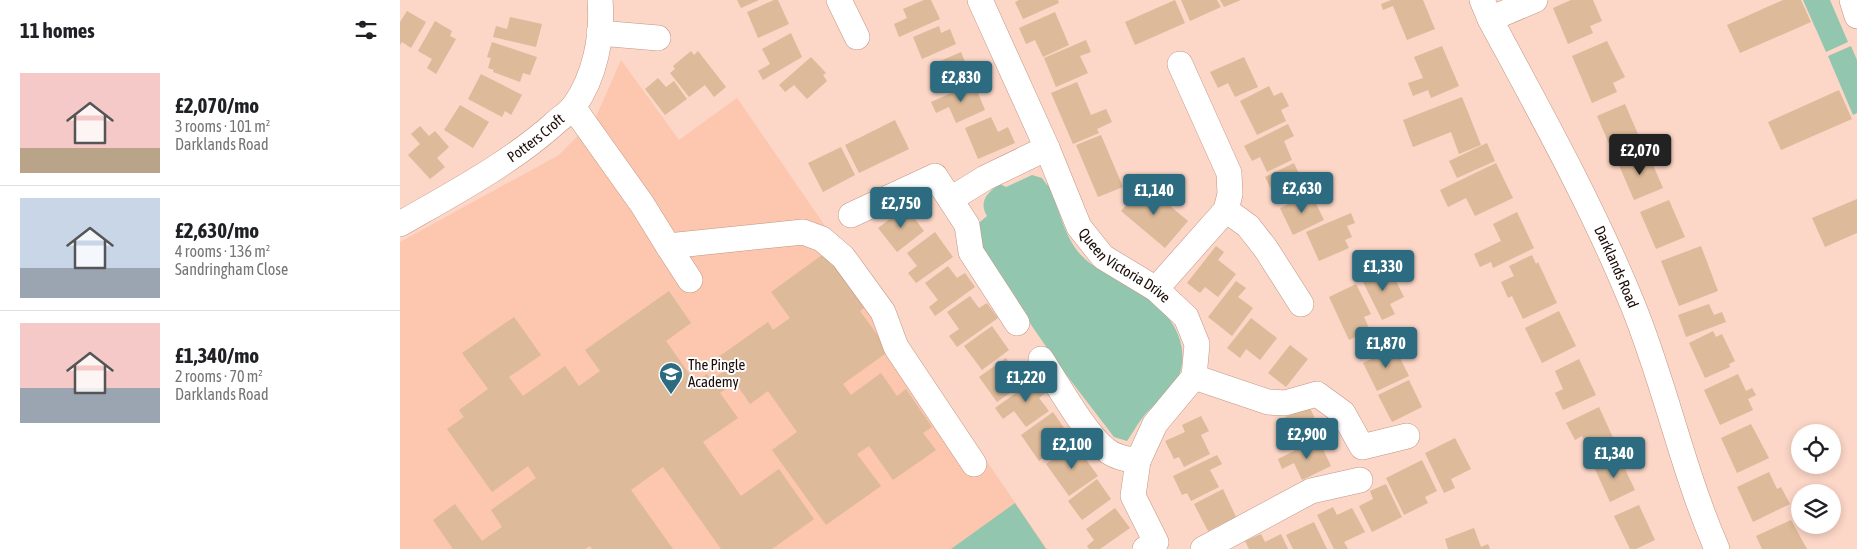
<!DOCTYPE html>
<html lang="en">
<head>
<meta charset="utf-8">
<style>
  :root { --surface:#fff; --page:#f2f2f2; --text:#202124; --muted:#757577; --line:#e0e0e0; --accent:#2c6b80 }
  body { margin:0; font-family:"Asap Condensed",sans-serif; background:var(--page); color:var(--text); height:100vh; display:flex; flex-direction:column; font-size:19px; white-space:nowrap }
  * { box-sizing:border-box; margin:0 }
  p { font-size:16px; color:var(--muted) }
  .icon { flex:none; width:28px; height:28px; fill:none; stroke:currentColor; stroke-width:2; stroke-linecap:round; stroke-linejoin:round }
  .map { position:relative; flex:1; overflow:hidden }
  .drawer { display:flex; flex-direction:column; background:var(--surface); width:400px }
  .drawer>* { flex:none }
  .controls { position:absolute; left:1391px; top:424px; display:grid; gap:10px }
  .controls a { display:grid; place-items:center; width:50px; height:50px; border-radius:50%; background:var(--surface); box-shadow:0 2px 8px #0003; font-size:25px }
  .price { position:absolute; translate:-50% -42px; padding:0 11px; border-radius:5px; background:var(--accent); color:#fff; font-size:16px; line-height:32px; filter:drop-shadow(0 1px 2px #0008) }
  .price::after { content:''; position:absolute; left:50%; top:30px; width:15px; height:11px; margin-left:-8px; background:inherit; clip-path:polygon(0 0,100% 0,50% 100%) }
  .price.active { background:#222; color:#fff }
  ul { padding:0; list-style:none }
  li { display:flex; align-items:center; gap:15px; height:125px; padding:0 20px }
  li+li { border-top:1px solid var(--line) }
  li span { display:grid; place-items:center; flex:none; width:140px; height:100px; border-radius:0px; color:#555 }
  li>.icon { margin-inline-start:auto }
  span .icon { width:60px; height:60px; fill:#fffc; stroke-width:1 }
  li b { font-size:21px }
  h2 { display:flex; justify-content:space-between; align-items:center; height:60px; padding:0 20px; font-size:21px }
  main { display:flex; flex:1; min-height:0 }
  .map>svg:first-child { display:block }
  .built { fill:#fcc6af }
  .green { fill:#93c6ae }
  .building { fill:#ddba99 }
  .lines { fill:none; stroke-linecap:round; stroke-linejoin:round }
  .minor-casing { stroke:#c29683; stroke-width:26 }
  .minor { stroke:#fff; stroke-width:25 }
  .labels { text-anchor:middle; stroke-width:4; stroke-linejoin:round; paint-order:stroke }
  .street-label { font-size:15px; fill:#1b0c06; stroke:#fff }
  .poi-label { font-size:15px; fill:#1b0c06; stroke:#fff; text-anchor:start }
</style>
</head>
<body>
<main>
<section class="drawer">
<h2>11 homes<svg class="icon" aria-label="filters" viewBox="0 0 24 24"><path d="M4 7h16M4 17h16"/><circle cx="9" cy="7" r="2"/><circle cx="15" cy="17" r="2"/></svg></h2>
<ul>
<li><span style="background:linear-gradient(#f6c9c9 75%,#b9a48a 0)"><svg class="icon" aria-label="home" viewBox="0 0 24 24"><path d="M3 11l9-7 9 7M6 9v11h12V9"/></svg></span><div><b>£2,070/mo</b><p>3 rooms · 101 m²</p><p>Darklands Road</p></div></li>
<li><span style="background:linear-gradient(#c9d6e8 70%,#9aa5b1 0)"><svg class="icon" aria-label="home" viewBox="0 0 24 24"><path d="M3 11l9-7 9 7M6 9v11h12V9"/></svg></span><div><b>£2,630/mo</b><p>4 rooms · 136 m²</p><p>Sandringham Close</p></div></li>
<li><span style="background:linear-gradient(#f6c9c9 65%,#9aa5b1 0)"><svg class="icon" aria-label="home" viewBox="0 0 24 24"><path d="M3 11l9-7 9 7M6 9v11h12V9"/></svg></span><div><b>£1,340/mo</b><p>2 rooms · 70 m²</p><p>Darklands Road</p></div></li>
</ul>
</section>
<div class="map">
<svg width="1457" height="549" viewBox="0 0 1457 549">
  <rect width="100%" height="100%" fill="#fcd6c6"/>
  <path class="built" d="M221,60L279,140L337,98L647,549H0V242L159,155L196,117Z"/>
  <path class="green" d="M1403,0H1430L1448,42L1426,52Z
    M1451,46L1457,60V113L1453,115L1428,56Z
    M632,175L642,178L647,185L650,184C658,207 664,236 680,254C694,270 714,276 732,286C763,304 793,338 779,376C773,392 754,403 744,416C737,424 733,433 727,441L714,437L658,364L595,272L573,228L587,216C578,201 588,192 600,184L606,187Z
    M615,503L646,549H551Z"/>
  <path class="building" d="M337,0H359L341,8Z
    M374,0H378L389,24L358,38L347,12Z
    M524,0H531L540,19L499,37L494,24L507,18L503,9Z
    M619,0H658L659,3L623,19L615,2Z
    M775,0L785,23L735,45L725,22Z
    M781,0H817L821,7L790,21Z
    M820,0H841L824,7Z
    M991,0H1023L1035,29L1007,40L993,6L983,10L981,4Z
    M1171,0H1193L1202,21L1190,26L1193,33L1168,44L1153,8Z
    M1383,0H1401L1411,22L1340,53L1327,25Z
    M7,11L26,22L11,48L2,42L0,45V22Z
    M655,12L669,45L643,57L635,40L626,44L619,28Z
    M110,17L142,24L136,47L93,37L96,26L107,29Z
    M35,21L52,31L50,36L56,39L36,74L27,68L32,59L18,51Z
    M539,26L541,33L550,29L556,44L522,59L513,37Z
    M391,33L402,57L363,80L358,71L370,64L362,49Z
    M686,40L691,52L680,56L688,73L656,87L644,58Z
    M1207,41L1225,77L1213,83L1217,92L1192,103L1172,56Z
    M92,42L137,57L130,75L123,73L120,82L93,72L94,70L88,68L91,58L87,57Z
    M1042,46L1059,86L1031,98L1028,90L1013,96L1008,83L1023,78L1014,57Z
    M291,51L294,55L298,51L326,87L314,97L305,85L289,97L270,73L275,69L273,66Z
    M561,52L572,79L542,91L531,65Z
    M411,57L426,73L423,75L427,81L407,99L394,85L385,92L379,85Z
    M844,57L858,87L835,97L828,83L818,88L810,72Z
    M81,74L122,95L111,115L105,111L102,117L68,99Z
    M258,78L266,87L274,81L287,99L265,115L245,89Z
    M677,82L691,115L706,109L712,122L697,129L699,133L673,144L651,93Z
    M574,83L585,110L556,123L549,107L536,113L531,102Z
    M869,86L874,96L882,92L889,106L881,110L886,121L857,135L840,101Z
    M1439,90L1452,119L1381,150L1368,122Z
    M1062,97L1081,145L1059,154L1051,132L1013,147L1003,120Z
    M1225,104L1241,141L1213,153L1197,116Z
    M60,105L89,122L73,148L44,130Z
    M591,117L598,132L608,127L615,143L578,159L565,128Z
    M495,120L509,149L459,173L445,145Z
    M888,124L894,136L884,141L892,160L867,172L860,157L852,161L844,146Z
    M20,126L29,136L35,131L49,147L37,158L45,167L30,179L8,155L20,144L11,134Z
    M701,135L723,187L698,197L676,145Z
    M1087,143L1095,161L1057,178L1049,161Z
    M441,147L455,175L423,192L408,163Z
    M1247,151L1263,188L1234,200L1218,163Z
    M894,163L906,189L878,203L865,177Z
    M1096,163L1113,198L1075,216L1066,198L1048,207L1040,190Z
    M744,184L788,221L765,248L721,211Z
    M911,193L924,220L893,235L880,208Z
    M1457,199V233L1425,247L1412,218Z
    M1269,200L1285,237L1256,249L1240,212Z
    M506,207L524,231L497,252L478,228Z
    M1117,212L1134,248L1093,268L1091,262L1080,267L1074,254L1101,241L1093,224Z
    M951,213L955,223L947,226L952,237L945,240L949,248L919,261L906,232Z
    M535,232L553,257L516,283L508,273L517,266L507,253Z
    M816,246L824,252L818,260L836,274L818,297L805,287L800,293L787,283Z
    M1301,246L1318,291L1279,306L1261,261Z
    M429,250L468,305L460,311L489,351L443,384L451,395L481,373L497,396L506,389L532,427L523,433L536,450L493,480L469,446L457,454L481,486L426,525L372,450L397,432L368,391L350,404L335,382L320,393L338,418L303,442L341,496L379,469L414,519L372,549H321L263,467L231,490L273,549H192L190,546L185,549H53L33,520L55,504L82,541L102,527L91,510L136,478L128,466L92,492L47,429L64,417L59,410L88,389L62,353L114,317L141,355L109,377L123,396L165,366L179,386L200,371L185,350L269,291L291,323L266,341L295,382L307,374L311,380L326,370L317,358L368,322L373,330L390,318L371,292Z
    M1132,255L1136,264L1138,262L1157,303L1123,319L1112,296L1108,298L1101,282L1114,276L1109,266Z
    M548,266L557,278L565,273L575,287L535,316L529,307L538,300L525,283Z
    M989,267L1004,297L990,304L995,314L982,320L962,280Z
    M836,281L846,288L838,297L853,308L832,336L808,317Z
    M956,284L971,314L964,317L970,330L949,340L929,297Z
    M570,296L579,308L587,303L598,318L557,347L549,336L559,329L547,312Z
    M1309,304L1314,315L1322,312L1326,322L1286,337L1278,315Z
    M1159,311L1176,346L1142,363L1125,328Z
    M851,318L877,338L860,360L846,349L840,358L827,348Z
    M592,326L609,350L582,370L564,346Z
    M1313,331L1316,337L1322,334L1335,361L1329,364L1330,367L1305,378L1289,343Z
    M890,345L908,359L886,387L868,373Z
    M995,348L1009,376L977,391L963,363Z
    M606,358L624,383L597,402L579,377Z
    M1179,359L1196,395L1163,410L1155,393L1163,389L1155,371Z
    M1338,374L1346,391L1352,388L1356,395L1348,399L1353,410L1320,425L1304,390Z
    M638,377L648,391L639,398L649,411L626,427L614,411L603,419L595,408Z
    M1009,380L1022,407L992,422L978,395Z
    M909,406L922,433L891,449L877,421Z
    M1199,407L1215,442L1191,454L1182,436L1175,440L1166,423Z
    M653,412L671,438L639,461L621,435Z
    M801,416L809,431L801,435L810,454L784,467L779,457L774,459L765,441L785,432L782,425Z
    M1351,424L1369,458L1337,473L1321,438Z
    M1055,438L1071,469L1051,479L1055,488L1044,493L1025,453Z
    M918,439L931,466L902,480L894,463L882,469L878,459Z
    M674,443L698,476L669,496L646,464Z
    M817,455L822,464L810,470L819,487L791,501L787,493L782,495L773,476Z
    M1218,455L1235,490L1210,502L1194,467Z
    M1022,460L1037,491L1025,497L1028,503L1004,515L986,478Z
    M1369,472L1377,489L1381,487L1390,504L1353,522L1337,487Z
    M697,479L711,499L682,520L668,501Z
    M986,484L1002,517L972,532L959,506L973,499L970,491Z
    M823,489L836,517L808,531L794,504Z
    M1239,505L1255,540L1236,549H1230L1214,516Z
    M933,507L937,515L952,508L965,532L944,542L948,549H934L917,515Z
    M715,508L730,528L700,549H689L687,546L694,540L686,529Z
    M1391,520L1407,549H1362L1356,536Z
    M914,522L927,549H893L886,535Z
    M1074,528L1081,547L1088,544L1090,549H1048L1045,539Z
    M861,534L865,542L881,534L888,549H849L845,541Z"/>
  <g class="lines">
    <g class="minor-casing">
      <g id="minor">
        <path d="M439,0L457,37"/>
        <path id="s1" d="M580,0L647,148L679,227L703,257L756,289L786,317L797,344L794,377L755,424L738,461L733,496L756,542L745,549"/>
        <path id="s2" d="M1082,0L1090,19C1140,112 1192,205 1232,303C1265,383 1282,469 1317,549"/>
        <path d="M1452,0L1457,16"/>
        <path d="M1090,19L1135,0"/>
        <path d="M199,33L258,38"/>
        <path d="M173,107L242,204L268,246L403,232L422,239L443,257L483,312L496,347L574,464"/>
        <path d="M551,199L585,178L647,148"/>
        <path d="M826,210L848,226L866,249L901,304"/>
        <path d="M451,215L535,176L567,225L571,252L617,323"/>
        <path id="s3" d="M0,224C52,194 109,164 154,124C160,118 169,113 174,106C195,77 203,36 200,0"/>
        <path d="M268,246L290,280"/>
        <path d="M756,289L826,210L830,194L829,173L780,64"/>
        <path d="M641,359C657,383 684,432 705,449C714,457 726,459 738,461"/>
        <path d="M794,377L868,402L885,403L917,394L943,413L962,447L1007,436"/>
        <path d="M803,549L911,491L960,480"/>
      </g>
    </g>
    <use href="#minor" class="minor"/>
  </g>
  <defs>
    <g id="school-pin" transform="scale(1.25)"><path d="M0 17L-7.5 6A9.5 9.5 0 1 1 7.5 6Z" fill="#2c6b80" stroke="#fff"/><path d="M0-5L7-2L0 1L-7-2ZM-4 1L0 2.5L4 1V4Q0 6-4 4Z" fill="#fff"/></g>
  </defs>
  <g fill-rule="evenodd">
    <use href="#school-pin" x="271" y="374"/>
  </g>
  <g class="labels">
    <g class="street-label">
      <text dy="5" stroke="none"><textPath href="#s3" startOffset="161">Potters Croft</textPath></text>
      <text dy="5" stroke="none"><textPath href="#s1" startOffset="308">Queen Victoria Drive</textPath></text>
      <text dy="5" stroke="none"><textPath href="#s2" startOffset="299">Darklands Road</textPath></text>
    </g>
    <g class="poi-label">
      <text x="288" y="370">The Pingle<tspan x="288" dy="17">Academy</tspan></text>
    </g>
  </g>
</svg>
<div class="controls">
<a><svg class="icon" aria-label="locate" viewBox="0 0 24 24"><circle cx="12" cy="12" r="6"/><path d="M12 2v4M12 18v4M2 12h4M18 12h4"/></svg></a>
<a><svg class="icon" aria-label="layers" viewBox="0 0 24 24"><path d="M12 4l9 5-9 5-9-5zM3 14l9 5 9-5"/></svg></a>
</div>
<b class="price" style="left:561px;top:103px">£2,830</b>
<b class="price active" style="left:1240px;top:176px">£2,070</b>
<b class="price" style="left:902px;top:214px">£2,630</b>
<b class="price" style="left:754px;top:216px">£1,140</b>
<b class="price" style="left:501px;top:229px">£2,750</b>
<b class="price" style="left:983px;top:292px">£1,330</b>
<b class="price" style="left:986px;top:369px">£1,870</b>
<b class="price" style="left:626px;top:403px">£1,220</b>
<b class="price" style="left:907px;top:460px">£2,900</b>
<b class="price" style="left:672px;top:470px">£2,100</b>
<b class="price" style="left:1214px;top:479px">£1,340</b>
</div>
</main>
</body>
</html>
